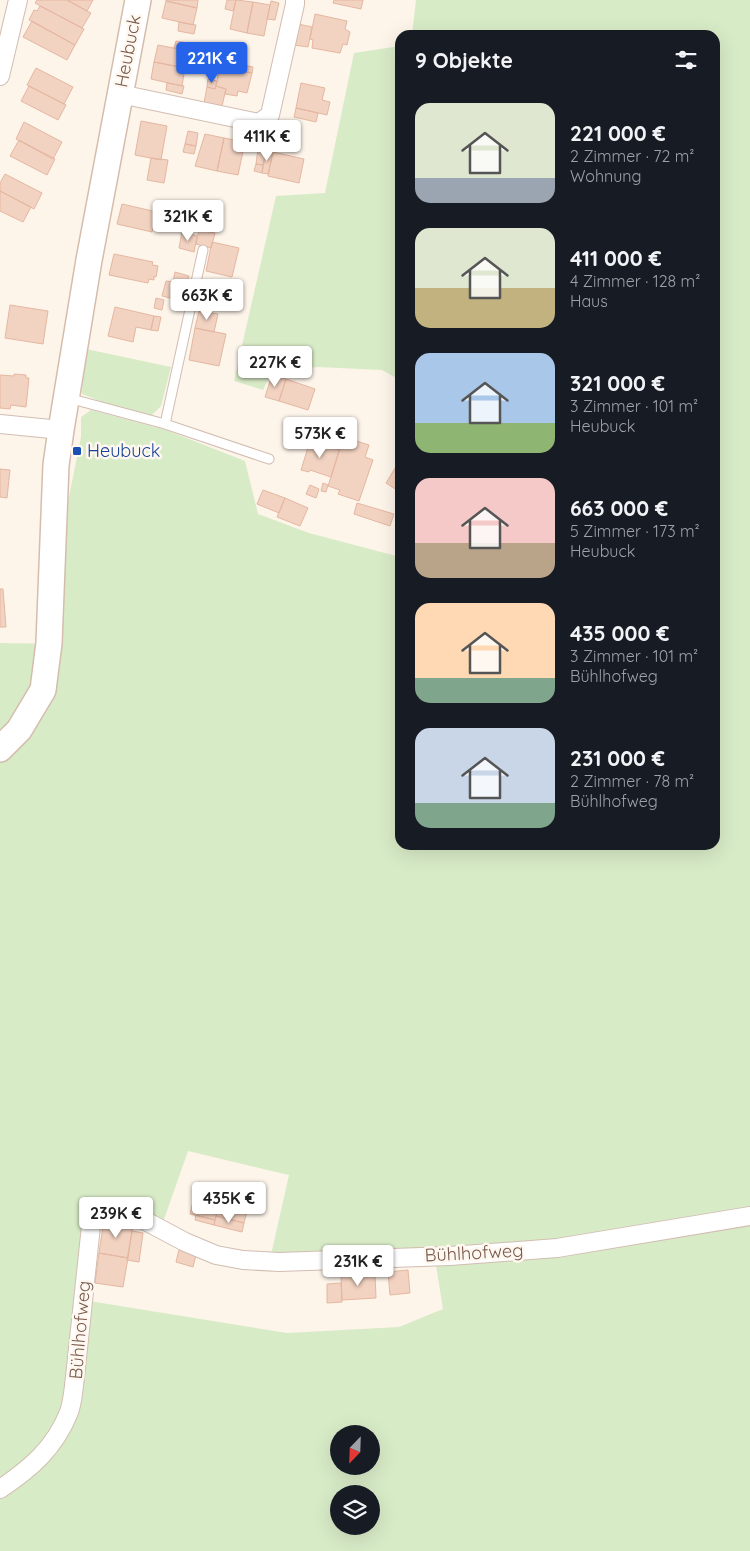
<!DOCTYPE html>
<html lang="de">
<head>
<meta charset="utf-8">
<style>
  :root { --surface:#171b24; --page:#20242c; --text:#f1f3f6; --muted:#9ea1a6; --accent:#2563eb }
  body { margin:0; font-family:Quicksand,sans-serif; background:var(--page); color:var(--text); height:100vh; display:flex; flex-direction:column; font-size:19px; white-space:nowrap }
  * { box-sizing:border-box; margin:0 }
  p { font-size:16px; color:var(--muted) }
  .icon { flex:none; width:28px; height:28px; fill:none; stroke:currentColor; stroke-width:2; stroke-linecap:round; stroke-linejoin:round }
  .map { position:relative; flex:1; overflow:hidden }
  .panel { position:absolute; left:395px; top:30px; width:325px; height:820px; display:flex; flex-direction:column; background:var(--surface); border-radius:15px; box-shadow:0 5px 20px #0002 }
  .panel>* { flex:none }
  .needle { width:32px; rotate:203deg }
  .tools { position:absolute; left:330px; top:1425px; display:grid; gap:10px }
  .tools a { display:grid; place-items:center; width:50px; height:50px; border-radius:50%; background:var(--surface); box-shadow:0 5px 20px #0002; font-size:25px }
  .price { position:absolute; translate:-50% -42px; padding:0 11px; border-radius:5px; background:#fff; color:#222; font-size:16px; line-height:32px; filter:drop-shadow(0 1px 2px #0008) }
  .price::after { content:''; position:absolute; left:50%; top:30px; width:15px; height:11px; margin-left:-8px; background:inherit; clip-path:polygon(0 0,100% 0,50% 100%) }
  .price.current { background:var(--accent); color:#fff }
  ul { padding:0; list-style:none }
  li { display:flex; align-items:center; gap:15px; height:125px; padding:0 20px }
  li span { display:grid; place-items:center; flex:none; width:140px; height:100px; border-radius:15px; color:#555 }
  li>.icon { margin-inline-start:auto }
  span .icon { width:60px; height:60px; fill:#fffc; stroke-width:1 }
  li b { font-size:21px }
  h2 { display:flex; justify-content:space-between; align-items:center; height:60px; padding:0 20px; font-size:21px }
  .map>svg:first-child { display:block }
  .green { fill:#d8ebc7; fill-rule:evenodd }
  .building { fill:#f2d2c1; stroke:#e5b7a1 }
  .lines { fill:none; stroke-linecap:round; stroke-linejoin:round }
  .lane-casing { stroke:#d2bdb1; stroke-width:11 }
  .street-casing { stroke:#d2bdb1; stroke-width:20 }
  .secondary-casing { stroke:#d5bdae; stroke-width:28 }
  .lane { stroke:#fff; stroke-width:9 }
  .street { stroke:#fff; stroke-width:18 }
  .secondary { stroke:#fff; stroke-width:25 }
  .transit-dot { fill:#1a4fb4; stroke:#fff8f0; stroke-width:2 }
  .labels { text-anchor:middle; stroke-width:5; stroke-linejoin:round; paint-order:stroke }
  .street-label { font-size:18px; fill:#78594c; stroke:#fff8f0 }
  .transit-label { font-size:18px; fill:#164399; stroke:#fff8f0; text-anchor:start }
</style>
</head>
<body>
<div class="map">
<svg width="750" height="1551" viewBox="0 0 750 1551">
  <rect width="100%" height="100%" fill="#fdf4ea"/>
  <path class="green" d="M416,0H750V1551H0V643L60,644L62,532L81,437V417L91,410L166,430L245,461L258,514L309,533L400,557V845H715V35H412ZM188,1151L289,1175L268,1268L435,1259L443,1309L399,1327L287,1333L83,1300L98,1211L161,1228ZM339,1434H371V1466H339ZM339,1494H371V1526H339Z
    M400,46V380L382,370L318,367L272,371L263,390L234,381L276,196L325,193L354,53Z
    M86,349L171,367L161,406L151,416L113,406L82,394L83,368Z"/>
  <path class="building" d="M37,0H67L91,13L82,28L35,3Z
    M67,0H93L87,11Z
    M166,0H198L197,8L166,1Z
    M227,0H236L233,11L225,9Z
    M236,0L253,2L247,33L230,29Z
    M334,0H363L361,9L333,3Z
    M166,1L197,8L193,25L162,18Z
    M271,1L279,3L275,20L267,19Z
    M253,2L270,5L264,36L247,33Z
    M40,6L84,29L75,45L29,20L34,10L37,11Z
    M315,14L347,21L345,29L350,32L347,45L343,44L340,53L312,48L313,40L310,39Z
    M32,21L75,45L67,60L23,37Z
    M179,22L196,25L194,34L178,31Z
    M298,24L312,27L308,47L294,45Z
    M176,41L193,44L191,52L174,48Z
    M158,45L189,51L185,68L154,62Z
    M217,46L224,47L223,54L216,53Z
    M221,61L232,63L231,69L252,73L247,93L238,91L237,96L225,94L226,89L216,86Z
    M154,62L185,68L182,86L151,79Z
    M243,65L253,67L252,73L241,71Z
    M36,68L73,87L64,104L27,85Z
    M208,79L217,81L215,89L207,87Z
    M167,83L184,86L182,94L166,90Z
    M301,83L325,88L322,100L330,102L327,115L296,108Z
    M29,86L66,105L58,120L21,101Z
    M216,86L226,89L222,106L204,103L207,87L215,89Z
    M296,108L318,113L316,122L294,117Z
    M141,121L167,126L161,160L135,155Z
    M24,122L62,142L53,159L16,139Z
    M188,131L198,133L196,146L185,144Z
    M205,134L224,138L217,171L195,166Z
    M224,138L245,142L238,175L217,171Z
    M19,140L55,159L47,175L10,156Z
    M185,144L196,146L194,154L183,152Z
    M258,149L266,151L263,165L256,164Z
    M266,151L273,152L268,174L262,173Z
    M273,152L304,159L299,183L268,176Z
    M151,158L168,160L164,183L147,180Z
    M256,164L263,165L262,173L254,171Z
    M5,174L42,193L34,209L0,191V183Z
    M0,191L31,207L23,222L0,211Z
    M122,204L157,212L152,232L117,224Z
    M199,230L215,233L211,248L196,244Z
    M182,232L197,236L194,252L179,248Z
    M212,242L239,248L232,277L206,271Z
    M114,254L153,262L152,265L158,266L156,277L154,276V280L149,279L148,283L109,275Z
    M175,272L189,276L182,301L162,296L166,281L173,282Z
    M156,298L164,300L162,310L154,308Z
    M10,305L48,311L43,344L5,338Z
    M115,307L154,316L151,330L136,327L133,342L108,336Z
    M199,311L218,314L214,332L195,328Z
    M154,316L161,317L158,331L151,330Z
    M195,328L226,334L219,366L189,360Z
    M14,374L26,375V378H29L26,407L11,405L10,409L0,408V375L14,376Z
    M272,375L286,379L279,401L265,397Z
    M286,379L315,389L308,410L279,401Z
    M344,437L369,445L365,457L373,460L359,501L338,494L340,490L328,486Z
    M310,441L339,450L331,477L310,470L309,472L301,470Z
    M400,460V492L386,483Z
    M0,469L10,470L7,498L0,497Z
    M323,483L328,485L326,492L321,491Z
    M310,485L319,489L316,498L306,494Z
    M263,490L285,498L279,513L257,504Z
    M285,498L308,508L300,526L277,517Z
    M357,503L394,514L390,526L354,514Z
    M0,589H3L6,627H0Z
    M198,1182L223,1189L215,1220L190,1214Z
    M224,1184L263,1193L260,1206L249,1203L244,1223L216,1216Z
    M196,1215L215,1220L214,1225L195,1220Z
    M216,1216L244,1223L242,1232L214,1225Z
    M104,1220L133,1225L128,1258L99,1253Z
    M132,1231L143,1233L139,1262L127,1260Z
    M179,1250L196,1255L193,1267L176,1262Z
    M99,1253L128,1258L123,1287L95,1283Z
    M408,1270L410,1293L390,1295L388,1272Z
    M375,1274L376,1298L342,1300L341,1275Z
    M341,1283L342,1302L327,1303V1284Z"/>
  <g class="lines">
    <g class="lane-casing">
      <path id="lane" d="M68,398L165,424L269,459
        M165,424L203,250"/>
    </g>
    <g class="street-casing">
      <path id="street" d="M0,76L18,0
        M120,94L259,123L270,115L295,4V0
        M0,424L61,430
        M0,1489C30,1469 55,1448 69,1412C72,1404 73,1394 74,1386L91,1226L98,1211L110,1207L125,1210L185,1242L216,1255L243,1260L279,1262L450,1256L557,1248L750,1216"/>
    </g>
    <g class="secondary-casing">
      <path id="secondary" d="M0,749L19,730L43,690L49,643L56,465L61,430L89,260L138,0"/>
    </g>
    <use href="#lane" class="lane"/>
    <use href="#street" class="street"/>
    <use href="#secondary" class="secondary"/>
  </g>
  <rect class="transit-dot" x="72" y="446" width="10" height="10" rx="2.5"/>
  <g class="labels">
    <g class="street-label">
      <text transform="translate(128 51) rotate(-79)" y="6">Heubuck</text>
      <text transform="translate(474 1253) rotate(-3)" y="6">Bühlhofweg</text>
      <text transform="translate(80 1330) rotate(-85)" y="6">Bühlhofweg</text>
    </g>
    <g class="transit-label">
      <text x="87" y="457">Heubuck</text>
    </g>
  </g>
</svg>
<div class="tools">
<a><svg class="needle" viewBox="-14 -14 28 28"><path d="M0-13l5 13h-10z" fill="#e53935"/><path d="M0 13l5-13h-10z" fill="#9ea1a6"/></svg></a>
<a><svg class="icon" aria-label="layers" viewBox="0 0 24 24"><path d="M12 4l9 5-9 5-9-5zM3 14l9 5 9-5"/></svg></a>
</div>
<b class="price current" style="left:212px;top:84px">221K €</b>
<b class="price" style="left:267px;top:162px">411K €</b>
<b class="price" style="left:188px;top:242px">321K €</b>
<b class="price" style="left:207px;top:321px">663K €</b>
<b class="price" style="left:275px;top:388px">227K €</b>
<b class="price" style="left:320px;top:459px">573K €</b>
<b class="price" style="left:229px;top:1224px">435K €</b>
<b class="price" style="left:116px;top:1239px">239K €</b>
<b class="price" style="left:358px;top:1287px">231K €</b>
<section class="panel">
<h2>9 Objekte<svg class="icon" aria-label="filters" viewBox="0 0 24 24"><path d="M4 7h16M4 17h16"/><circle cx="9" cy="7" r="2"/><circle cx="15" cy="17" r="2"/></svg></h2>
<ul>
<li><span style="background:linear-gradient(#dfe7d0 75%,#9aa5b1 0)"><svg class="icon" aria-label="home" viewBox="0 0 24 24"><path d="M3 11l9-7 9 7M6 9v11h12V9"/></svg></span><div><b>221 000 €</b><p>2 Zimmer · 72 m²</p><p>Wohnung</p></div></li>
<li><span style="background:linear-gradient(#dfe7d0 60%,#c2b280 0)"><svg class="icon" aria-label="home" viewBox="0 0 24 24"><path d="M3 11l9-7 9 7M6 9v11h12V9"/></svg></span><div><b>411 000 €</b><p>4 Zimmer · 128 m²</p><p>Haus</p></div></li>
<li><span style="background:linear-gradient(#a9c7e8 70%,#8fb573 0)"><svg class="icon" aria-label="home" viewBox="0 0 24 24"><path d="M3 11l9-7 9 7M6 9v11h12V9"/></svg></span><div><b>321 000 €</b><p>3 Zimmer · 101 m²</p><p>Heubuck</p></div></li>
<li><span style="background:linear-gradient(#f6c9c9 65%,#b9a48a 0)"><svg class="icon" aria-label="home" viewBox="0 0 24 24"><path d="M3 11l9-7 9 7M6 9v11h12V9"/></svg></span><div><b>663 000 €</b><p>5 Zimmer · 173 m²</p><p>Heubuck</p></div></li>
<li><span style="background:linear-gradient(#ffd9b3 75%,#7fa58c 0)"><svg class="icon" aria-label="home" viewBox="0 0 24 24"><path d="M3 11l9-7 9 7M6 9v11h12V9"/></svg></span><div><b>435 000 €</b><p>3 Zimmer · 101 m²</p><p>Bühlhofweg</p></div></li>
<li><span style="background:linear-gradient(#c9d6e8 75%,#7fa58c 0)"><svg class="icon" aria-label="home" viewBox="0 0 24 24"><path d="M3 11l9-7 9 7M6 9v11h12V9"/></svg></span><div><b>231 000 €</b><p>2 Zimmer · 78 m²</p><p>Bühlhofweg</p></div></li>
</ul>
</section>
</div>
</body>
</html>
